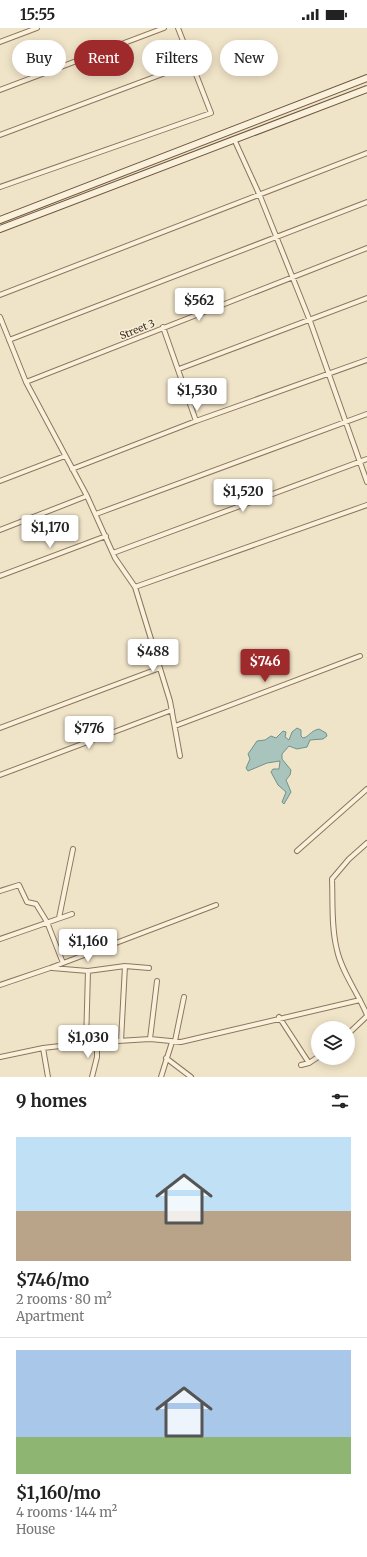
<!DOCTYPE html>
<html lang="en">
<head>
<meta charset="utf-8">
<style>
  :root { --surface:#fff; --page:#f6f6f6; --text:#222; --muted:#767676; --line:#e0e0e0; --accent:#9e2a2b }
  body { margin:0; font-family:Merriweather,serif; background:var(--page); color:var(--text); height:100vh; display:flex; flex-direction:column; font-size:15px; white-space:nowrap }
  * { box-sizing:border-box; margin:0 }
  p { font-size:13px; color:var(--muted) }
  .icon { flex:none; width:22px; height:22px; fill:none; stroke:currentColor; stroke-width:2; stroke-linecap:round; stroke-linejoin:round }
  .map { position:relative; height:1049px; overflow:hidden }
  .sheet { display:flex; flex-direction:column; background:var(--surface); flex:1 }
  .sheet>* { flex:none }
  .top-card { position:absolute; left:12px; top:12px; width:343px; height:36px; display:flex; gap:8px }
  .controls { position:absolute; left:311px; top:993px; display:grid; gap:8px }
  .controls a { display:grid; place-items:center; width:44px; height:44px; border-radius:50%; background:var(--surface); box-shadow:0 2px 10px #0003; font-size:20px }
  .price { position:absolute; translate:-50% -34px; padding:0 9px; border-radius:4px; background:#fff; color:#222; font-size:13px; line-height:26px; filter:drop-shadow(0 1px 2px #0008) }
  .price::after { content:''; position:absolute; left:50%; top:24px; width:12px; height:9px; margin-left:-6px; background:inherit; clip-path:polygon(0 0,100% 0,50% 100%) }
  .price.current { background:var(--accent); color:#fff }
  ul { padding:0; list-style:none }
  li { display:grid; align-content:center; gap:8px; height:212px; padding:0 16px }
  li+li { border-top:1px solid var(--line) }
  li span { display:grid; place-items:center; height:124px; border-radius:0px; color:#555 }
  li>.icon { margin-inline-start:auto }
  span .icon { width:72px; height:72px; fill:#fffc; stroke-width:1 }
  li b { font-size:17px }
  h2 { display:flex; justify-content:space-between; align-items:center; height:48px; padding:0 16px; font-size:17px }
  .chip { padding:0 14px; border-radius:18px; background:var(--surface); box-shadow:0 2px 10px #0003; font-size:14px; line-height:36px }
  .chip.current { background:var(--accent); color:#fff }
  .status { display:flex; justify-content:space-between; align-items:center; height:28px; padding:0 20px; background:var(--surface); direction:ltr }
  .status svg { height:11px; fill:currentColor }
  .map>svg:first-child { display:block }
  .water { fill:#a9c4bc; stroke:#6f938a }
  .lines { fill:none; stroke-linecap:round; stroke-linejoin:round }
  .street-casing { stroke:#8d765c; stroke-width:6 }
  .secondary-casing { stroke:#6f573f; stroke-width:8 }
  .street { stroke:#faf1dc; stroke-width:4 }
  .secondary { stroke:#faf1dc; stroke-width:6 }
  .labels { text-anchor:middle; stroke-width:3; stroke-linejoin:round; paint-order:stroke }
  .street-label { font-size:10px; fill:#3d2e20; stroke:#f7eed8 }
</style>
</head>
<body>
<div class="status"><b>15:55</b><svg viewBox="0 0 49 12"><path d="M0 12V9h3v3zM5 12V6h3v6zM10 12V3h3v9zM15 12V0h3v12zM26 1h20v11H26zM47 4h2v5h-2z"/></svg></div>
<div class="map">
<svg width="367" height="1049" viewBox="0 0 367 1049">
  <rect width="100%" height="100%" fill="#f0e4c8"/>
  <path class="water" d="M297,700L301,702V708L303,710C309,709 310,703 319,701L326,705L327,708L323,711L310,712L307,719L297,721L289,718L282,726V731L291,742L290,747L286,752L291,764L284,776L282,774L286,764L278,757L271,744L273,741H279L280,733L267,735L248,743L246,740L250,731L248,726L257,713L265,712L271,708L276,710L283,703L286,704L285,709L289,712L292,704Z"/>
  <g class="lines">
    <g class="street-casing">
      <path id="street" d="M0,14L37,0
        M0,62L164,0
        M0,107L192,35
        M234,111L260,168L310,293L367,454
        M0,159L211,85L178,0
        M0,267L367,125
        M0,289L26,354L87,468L115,530L135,559L170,673L180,728
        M163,299L196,393
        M9,312L367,174
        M179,341L367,270
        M26,354L367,220
        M72,441L196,393L367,332
        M0,453L65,428
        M96,486L367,386
        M0,502L87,468
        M113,525L367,431
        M0,548L106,508
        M135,559L367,477
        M175,698L360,628
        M0,700L160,640
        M0,747L172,682
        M367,815L349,831L332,851C333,874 331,899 337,922C342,945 358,965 367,987
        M297,823L367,761
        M0,863L19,857L27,874L36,876L47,894L63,935
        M59,890L73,821
        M0,911L72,886
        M52,940L88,943L125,938
        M0,957L50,940L216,877
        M279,989L309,1035
        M348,1006L367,988
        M150,1011L157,953
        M121,1013L125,938L149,940
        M175,1013L184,969
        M86,1015L88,943
        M43,1020L48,1049
        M0,1029L43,1020L86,1015L150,1011L181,1014L360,972
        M166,1030L191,1049
        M301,1037L309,1035L318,1029
        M92,1049L97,1029V1014
        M161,1049L172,1014"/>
    </g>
    <g class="secondary-casing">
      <path id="secondary" d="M0,192L367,50
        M0,201L367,61"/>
    </g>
    <use href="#street" class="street"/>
    <use href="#secondary" class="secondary"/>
  </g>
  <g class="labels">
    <g class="street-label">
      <text transform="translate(137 301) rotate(-22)" y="4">Street 3</text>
    </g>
  </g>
</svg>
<div class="controls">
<a><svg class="icon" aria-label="layers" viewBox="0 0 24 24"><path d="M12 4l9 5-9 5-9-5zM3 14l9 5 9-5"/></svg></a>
</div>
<b class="price" style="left:199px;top:294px">$562</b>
<b class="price" style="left:197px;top:384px">$1,530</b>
<b class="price" style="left:243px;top:485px">$1,520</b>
<b class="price" style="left:50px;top:521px">$1,170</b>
<b class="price" style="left:153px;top:645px">$488</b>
<b class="price current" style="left:265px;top:655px">$746</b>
<b class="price" style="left:89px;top:722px">$776</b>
<b class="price" style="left:88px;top:935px">$1,160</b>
<b class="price" style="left:88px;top:1031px">$1,030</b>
<div class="top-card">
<a class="chip">Buy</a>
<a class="chip current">Rent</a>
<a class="chip">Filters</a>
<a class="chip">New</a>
</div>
</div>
<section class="sheet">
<h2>9 homes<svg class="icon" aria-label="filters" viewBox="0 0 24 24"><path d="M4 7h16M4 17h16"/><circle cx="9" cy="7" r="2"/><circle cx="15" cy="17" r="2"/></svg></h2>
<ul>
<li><span style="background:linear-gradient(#bfe0f5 60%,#b9a48a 0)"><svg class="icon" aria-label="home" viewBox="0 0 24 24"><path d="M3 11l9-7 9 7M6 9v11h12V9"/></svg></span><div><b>$746/mo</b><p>2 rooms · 80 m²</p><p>Apartment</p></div></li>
<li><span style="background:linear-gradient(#a9c7e8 70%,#8fb573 0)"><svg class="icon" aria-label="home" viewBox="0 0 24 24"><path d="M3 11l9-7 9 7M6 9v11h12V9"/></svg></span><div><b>$1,160/mo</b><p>4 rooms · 144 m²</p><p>House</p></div></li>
</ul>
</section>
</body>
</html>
